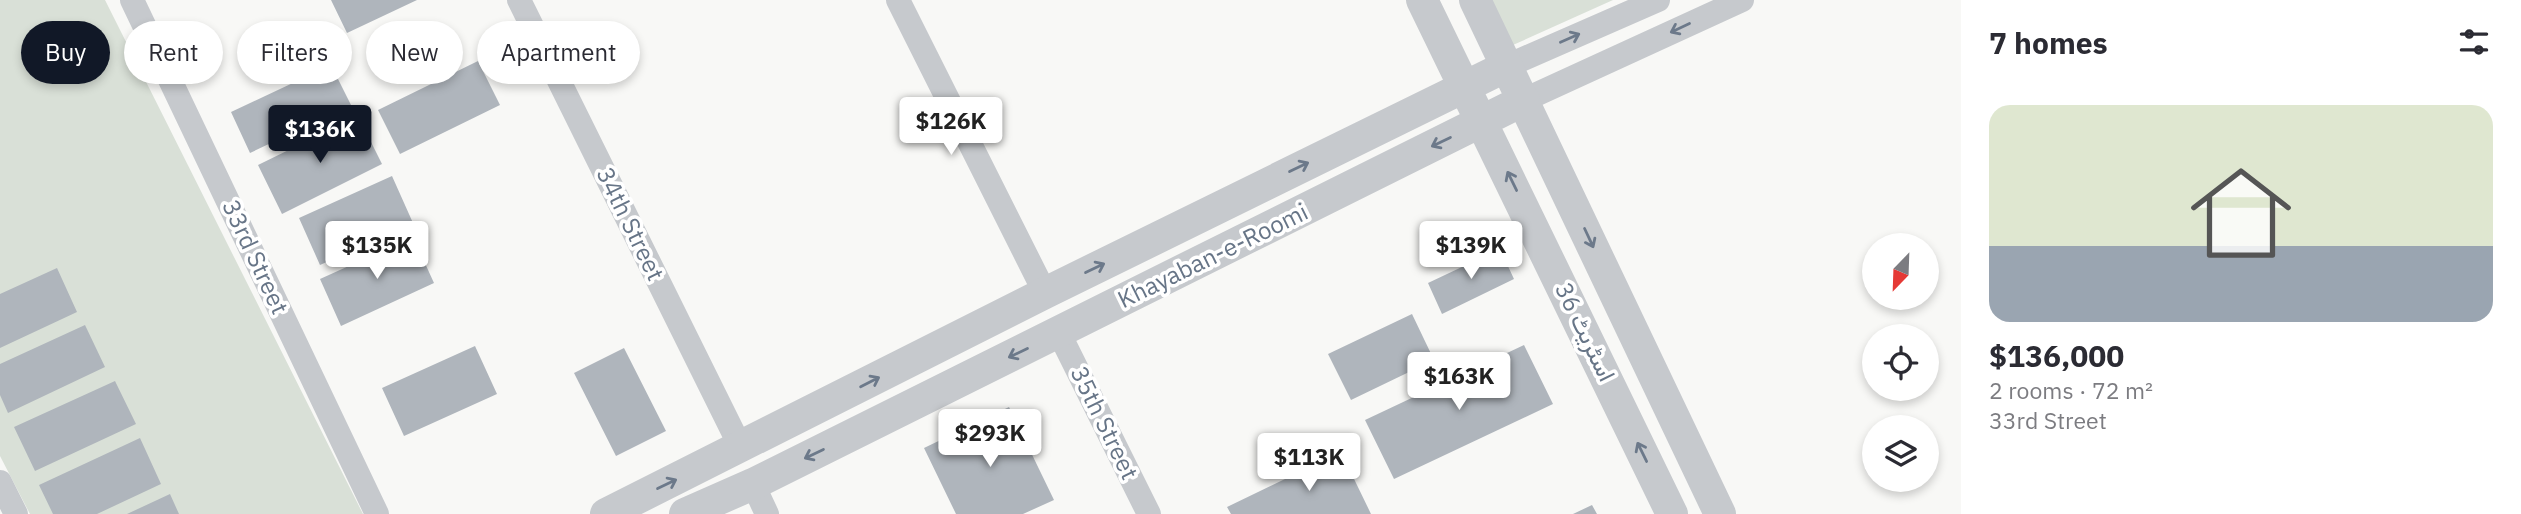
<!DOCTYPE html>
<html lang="en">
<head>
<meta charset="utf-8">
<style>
  :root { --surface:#fff; --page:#f2f2f3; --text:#2b2b33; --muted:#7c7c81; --accent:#111827 }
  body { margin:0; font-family:"IBM Plex Sans",Vazirmatn,sans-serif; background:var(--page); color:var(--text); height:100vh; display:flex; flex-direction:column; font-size:26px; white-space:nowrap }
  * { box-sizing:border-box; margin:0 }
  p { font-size:23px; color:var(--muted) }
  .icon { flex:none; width:38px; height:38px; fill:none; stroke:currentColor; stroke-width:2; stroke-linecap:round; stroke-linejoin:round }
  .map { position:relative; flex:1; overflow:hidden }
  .side { display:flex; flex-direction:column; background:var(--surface); width:560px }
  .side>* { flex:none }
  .guide { position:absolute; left:21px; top:21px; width:665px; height:63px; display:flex; gap:14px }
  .needle { width:46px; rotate:203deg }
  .controls { position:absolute; left:1862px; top:233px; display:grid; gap:14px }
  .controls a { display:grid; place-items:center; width:77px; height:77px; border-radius:50%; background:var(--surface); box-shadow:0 4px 10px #0003; font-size:35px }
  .price { position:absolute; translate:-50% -60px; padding:0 16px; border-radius:7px; background:#fff; color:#222; font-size:23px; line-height:46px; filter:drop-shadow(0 2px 4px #0008) }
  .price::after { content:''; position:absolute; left:50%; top:42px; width:21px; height:16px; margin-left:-10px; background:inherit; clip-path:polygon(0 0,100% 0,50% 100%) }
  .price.current { background:var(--accent); color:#fff }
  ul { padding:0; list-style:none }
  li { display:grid; align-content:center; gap:14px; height:371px; padding:0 28px }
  li span { display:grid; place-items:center; height:217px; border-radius:21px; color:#555 }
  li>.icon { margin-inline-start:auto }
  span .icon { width:126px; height:126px; fill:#fffc; stroke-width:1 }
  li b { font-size:30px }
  h2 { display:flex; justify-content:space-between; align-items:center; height:84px; padding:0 28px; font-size:30px }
  .chip { padding:0 24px; border-radius:32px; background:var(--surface); box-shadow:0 4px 10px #0003; font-size:24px; line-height:63px }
  .chip.current { background:var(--accent); color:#fff }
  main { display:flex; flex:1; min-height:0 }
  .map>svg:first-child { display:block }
  .green { fill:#d9e0d7 }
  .building { fill:#afb5bc }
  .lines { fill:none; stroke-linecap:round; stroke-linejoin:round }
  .minor { stroke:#c6c9cd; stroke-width:24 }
  .tertiary { stroke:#c6c9cd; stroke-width:32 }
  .oneway { stroke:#6c798a }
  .labels { text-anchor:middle; stroke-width:7; stroke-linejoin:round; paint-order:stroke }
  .street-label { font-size:24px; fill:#677587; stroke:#fff }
</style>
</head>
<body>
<main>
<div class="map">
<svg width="1961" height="514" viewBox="0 0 1961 514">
  <rect width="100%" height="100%" fill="#f8f8f6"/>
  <path class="green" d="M0,0H105L363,514H30L0,456Z
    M1491,0H1613L1513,45Z"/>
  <path class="building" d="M331,0H417L347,33Z
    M478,61L500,105L400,154L378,110Z
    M331,65L351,105L250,153L231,112Z
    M358,116L382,164L282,214L258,165Z
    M392,176L413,223L320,265L299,218Z
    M413,237L434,283L341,326L320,279Z
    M1500,249L1514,279L1442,314L1428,283Z
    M57,268L77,312L0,348V294Z
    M1412,314L1434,360L1351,400L1328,354Z
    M85,325L105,367L8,413L0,395V364Z
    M1524,345L1553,404L1394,479L1365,420Z
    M475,346L497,394L404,436L382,388Z
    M624,348L666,431L616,456L574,373Z
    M115,381L136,424L35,471L14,427Z
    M1009,407L1054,500L1023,514H956L924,448Z
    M140,438L161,484L97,514H53L39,485Z
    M1341,452L1371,514H1231L1227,507Z
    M170,494L179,514H127Z
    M1592,505L1597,514H1573Z"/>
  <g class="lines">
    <path class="minor" d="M132,0L377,514
      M519,0L741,448
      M898,0L1045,293
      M1507,66L1658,0
      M1524,100L1742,0
      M1059,333L1149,514
      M0,482L16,514
      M753,484L767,514"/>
    <path class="tertiary" d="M1422,0L1672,514
      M1475,0L1720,514
      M606,514L1045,293L1507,66
      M685,514L753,484L1524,100"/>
  </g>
  <defs><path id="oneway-shaft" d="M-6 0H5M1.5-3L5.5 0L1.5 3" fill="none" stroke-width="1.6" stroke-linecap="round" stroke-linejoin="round" transform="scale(1.75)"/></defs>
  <g class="oneway">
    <use href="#oneway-shaft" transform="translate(1680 28) rotate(155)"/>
    <use href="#oneway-shaft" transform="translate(1570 38) rotate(-24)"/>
    <use href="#oneway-shaft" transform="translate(1441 142) rotate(154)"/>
    <use href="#oneway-shaft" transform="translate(1299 167) rotate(-26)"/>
    <use href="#oneway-shaft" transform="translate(1512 181) rotate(-116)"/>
    <use href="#oneway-shaft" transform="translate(1589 238) rotate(65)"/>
    <use href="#oneway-shaft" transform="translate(1095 268) rotate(-26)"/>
    <use href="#oneway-shaft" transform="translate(1018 353) rotate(154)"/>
    <use href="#oneway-shaft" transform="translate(870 382) rotate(-27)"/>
    <use href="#oneway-shaft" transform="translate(1642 452) rotate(-116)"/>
    <use href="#oneway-shaft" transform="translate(814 454) rotate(154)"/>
    <use href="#oneway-shaft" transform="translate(667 484) rotate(-26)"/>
  </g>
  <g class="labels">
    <g class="street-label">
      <text transform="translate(630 224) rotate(64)" y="8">34th Street</text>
      <text transform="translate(1213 256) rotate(-26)" y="8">Khayaban-e-Roomi</text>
      <text transform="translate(255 257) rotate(65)" y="8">33rd Street</text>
      <text transform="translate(1585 332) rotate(64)" y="8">اسٹریٹ 36</text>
      <text transform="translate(1104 423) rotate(64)" y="8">35th Street</text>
    </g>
  </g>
</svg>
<div class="controls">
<a><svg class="needle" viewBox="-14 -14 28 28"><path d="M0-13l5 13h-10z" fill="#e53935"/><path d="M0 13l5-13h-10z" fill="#7c7c81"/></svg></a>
<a><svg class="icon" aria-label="locate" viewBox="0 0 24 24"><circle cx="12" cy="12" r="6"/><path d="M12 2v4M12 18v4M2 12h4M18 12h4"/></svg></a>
<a><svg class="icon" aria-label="layers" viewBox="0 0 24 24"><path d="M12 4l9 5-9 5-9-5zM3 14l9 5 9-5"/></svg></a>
</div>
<b class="price" style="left:951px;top:157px">$126K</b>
<b class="price current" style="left:320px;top:165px">$136K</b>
<b class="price" style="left:377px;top:281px">$135K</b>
<b class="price" style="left:1471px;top:281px">$139K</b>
<b class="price" style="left:1459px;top:412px">$163K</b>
<b class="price" style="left:990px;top:469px">$293K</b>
<b class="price" style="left:1309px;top:493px">$113K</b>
<div class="guide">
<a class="chip current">Buy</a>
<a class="chip">Rent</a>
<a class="chip">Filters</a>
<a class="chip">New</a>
<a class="chip">Apartment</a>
</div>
</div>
<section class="side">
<h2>7 homes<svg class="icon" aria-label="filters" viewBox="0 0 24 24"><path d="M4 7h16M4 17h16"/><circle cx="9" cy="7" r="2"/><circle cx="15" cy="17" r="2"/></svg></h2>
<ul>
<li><span style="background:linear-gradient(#dfe7d0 65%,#9aa5b1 0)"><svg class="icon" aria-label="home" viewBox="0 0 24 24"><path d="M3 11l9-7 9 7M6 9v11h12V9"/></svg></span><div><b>$136,000</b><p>2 rooms · 72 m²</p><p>33rd Street</p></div></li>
</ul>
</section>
</main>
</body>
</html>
